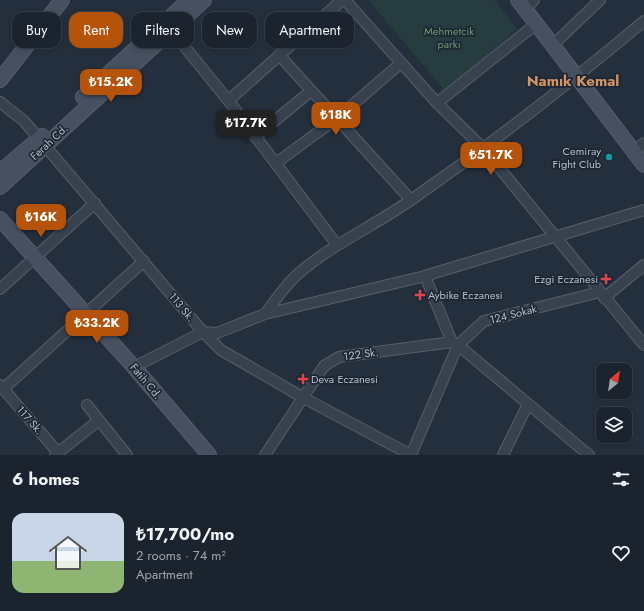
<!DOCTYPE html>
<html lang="en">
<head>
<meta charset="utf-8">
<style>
  :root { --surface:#1b232e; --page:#282f3a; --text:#f1f3f6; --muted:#a0a4aa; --line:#39404a; --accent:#b45309 }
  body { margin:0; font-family:Jost,sans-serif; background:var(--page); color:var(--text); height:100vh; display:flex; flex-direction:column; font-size:15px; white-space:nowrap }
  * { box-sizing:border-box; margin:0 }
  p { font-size:13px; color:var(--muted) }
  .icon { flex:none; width:22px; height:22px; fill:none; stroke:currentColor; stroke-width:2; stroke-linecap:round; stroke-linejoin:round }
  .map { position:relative; height:455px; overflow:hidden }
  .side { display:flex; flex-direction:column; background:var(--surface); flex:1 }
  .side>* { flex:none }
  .banner { position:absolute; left:12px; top:12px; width:400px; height:36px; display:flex; gap:8px }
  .needle { width:26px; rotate:30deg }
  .buttons { position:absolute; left:596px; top:363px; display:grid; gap:8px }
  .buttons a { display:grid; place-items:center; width:36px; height:36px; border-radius:8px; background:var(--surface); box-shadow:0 2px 6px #0003,0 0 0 1px var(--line); font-size:20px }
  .price { position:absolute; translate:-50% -34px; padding:0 9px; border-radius:8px; background:var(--accent); color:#fff; font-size:13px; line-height:26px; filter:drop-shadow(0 1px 2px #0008) }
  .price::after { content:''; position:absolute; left:50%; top:24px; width:12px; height:9px; margin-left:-6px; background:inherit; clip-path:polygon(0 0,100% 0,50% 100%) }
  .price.selected { background:#222; color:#fff }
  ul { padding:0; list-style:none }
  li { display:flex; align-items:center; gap:12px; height:100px; padding:0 12px }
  li span { display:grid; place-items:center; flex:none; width:112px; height:80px; border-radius:12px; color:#555 }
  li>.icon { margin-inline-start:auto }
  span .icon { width:48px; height:48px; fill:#fffc; stroke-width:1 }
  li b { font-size:17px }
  h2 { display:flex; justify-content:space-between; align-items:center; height:48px; padding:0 12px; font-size:17px }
  .pill { padding:0 14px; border-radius:12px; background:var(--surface); box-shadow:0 2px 6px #0003,0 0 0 1px var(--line); font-size:14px; line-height:36px }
  .pill.selected { background:var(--accent); color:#fff }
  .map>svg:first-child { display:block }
  .green { fill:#263c3f }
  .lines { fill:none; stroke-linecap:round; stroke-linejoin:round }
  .street-casing { stroke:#565f6c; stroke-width:12 }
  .secondary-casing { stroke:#565f6c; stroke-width:16 }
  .street { stroke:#38414e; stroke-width:10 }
  .secondary { stroke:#465061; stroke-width:14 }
  .culture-dot { fill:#0f9aa8; stroke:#1d2633; stroke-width:1.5 }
  .health-dot { fill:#e0444e; stroke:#1d2633; stroke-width:1.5 }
  .labels { text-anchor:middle; stroke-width:3.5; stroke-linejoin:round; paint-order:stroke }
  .park-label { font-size:11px; fill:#6b9a76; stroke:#1d2633 }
  .street-label { font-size:11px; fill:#b4bcc9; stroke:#1d2633 }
  .poi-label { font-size:11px; fill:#b4bcc9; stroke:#1d2633; text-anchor:end }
  .district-label { font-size:15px; font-weight:bold; fill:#d59563; stroke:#1d2633 }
</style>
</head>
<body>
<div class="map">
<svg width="644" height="455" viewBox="0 0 644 455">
  <rect width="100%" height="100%" fill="#242f3e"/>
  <path class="green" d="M368,0H495L517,29L445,91Z"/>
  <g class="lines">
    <g class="street-casing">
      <path id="street" d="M345,0L437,103L483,148L644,345
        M525,9L534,0
        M171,30L231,104L337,245
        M552,46L600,0
        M279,55L411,200
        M229,100L342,0
        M0,102L24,121L203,332L221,350L302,397L411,455
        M437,103L536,24
        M255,137L311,91
        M634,152L644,143
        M276,163L336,119L401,63
        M425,276L452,342
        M0,289L95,203
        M604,298L644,265
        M265,314C275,301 285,285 298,274C332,244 374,226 411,200C491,144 569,84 644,21
        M134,367L203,332L217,333L265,314L421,277L644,210
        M0,385L60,455
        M3,389L144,261
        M87,405L127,455
        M55,455L98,421
        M265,455L324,366L339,357L452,342L458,345L589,455
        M411,455L458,345L484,321L600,292
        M503,455L528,404"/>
    </g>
    <g class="secondary-casing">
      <path id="secondary" d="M518,0L644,165
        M0,80L62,0
        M83,97L189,0
        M0,172L42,136
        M0,187L204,0
        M0,219L134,367L209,455"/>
    </g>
    <use href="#street" class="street"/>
    <use href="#secondary" class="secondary"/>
  </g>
  <circle class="culture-dot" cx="609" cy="157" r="4"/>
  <g class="health-dot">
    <path d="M604 273h4v4h4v4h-4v4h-4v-4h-4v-4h4z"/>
    <path d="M418 289h4v4h4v4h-4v4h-4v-4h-4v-4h4z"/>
    <path d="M301 373h4v4h4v4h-4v4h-4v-4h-4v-4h4z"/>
  </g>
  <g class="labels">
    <g class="park-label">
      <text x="449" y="35">Mehmetcik<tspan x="449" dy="13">parkı</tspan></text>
    </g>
    <g class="street-label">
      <text transform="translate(49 142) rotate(-43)" y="4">Ferah Cd.</text>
      <text transform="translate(182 307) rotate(51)" y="4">113 Sk.</text>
      <text transform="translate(513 314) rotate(-14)" y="4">124 Sokak</text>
      <text transform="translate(361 354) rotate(-8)" y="4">122 Sk.</text>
      <text transform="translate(146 381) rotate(50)" y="4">Fatih Cd.</text>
      <text transform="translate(30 420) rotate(49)" y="4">117 Sk.</text>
    </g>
    <g class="poi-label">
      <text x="601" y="155">Cemiray<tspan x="601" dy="13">Fight Club</tspan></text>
      <text x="598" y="283">Ezgi Eczanesi</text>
      <text x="428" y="299" text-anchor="start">Aybike Eczanesi</text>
      <text x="311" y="383" text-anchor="start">Deva Eczanesi</text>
    </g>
    <g class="district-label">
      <text x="573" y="86">Namık Kemal</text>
    </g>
  </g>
</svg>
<div class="buttons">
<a><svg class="needle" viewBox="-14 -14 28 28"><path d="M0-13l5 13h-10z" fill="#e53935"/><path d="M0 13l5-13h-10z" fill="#a0a4aa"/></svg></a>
<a><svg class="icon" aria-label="layers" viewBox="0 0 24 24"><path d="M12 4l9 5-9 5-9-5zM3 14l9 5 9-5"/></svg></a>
</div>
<b class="price" style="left:111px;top:103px">₺15.2K</b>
<b class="price" style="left:336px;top:136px">₺18K</b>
<b class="price selected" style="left:246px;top:144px">₺17.7K</b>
<b class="price" style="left:491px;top:176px">₺51.7K</b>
<b class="price" style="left:41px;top:238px">₺16K</b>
<b class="price" style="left:97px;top:344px">₺33.2K</b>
<div class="banner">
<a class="pill">Buy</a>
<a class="pill selected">Rent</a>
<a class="pill">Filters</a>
<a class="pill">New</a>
<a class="pill">Apartment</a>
</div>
</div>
<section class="side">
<h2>6 homes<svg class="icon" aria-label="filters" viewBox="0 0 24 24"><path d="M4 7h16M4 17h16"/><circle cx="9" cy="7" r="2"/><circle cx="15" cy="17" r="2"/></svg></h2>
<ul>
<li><span style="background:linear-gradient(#c9d6e8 60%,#8fb573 0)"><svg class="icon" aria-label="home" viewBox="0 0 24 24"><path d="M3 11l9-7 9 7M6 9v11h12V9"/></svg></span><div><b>₺17,700/mo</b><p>2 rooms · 74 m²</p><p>Apartment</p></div><svg class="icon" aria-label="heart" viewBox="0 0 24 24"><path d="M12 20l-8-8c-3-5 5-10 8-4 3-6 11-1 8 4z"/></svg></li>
</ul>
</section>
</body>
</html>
